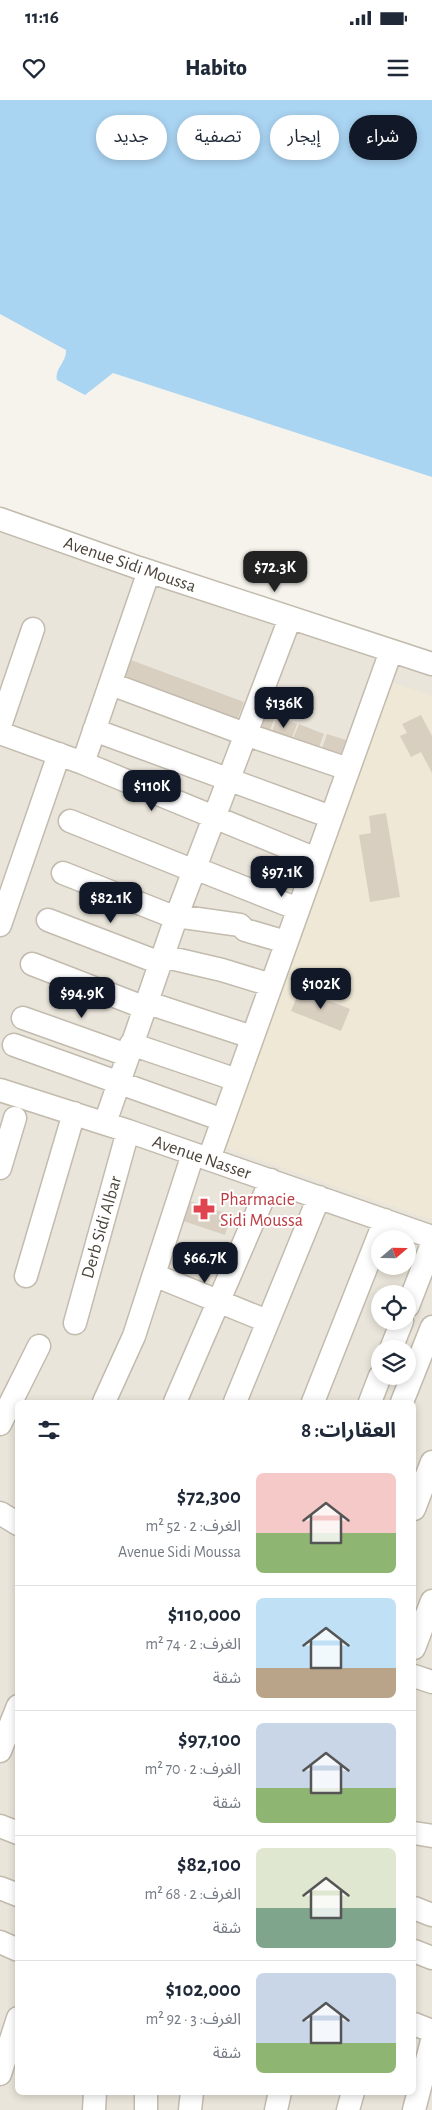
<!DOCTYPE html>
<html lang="ar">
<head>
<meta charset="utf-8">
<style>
  :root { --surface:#fff; --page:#f6f6f7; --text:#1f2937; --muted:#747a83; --line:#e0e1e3; --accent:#111827 }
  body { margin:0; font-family:"Alegreya Sans","Noto Sans Arabic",sans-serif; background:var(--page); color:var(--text); direction:rtl; height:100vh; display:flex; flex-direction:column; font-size:19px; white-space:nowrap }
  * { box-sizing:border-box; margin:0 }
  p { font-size:16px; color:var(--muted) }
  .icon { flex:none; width:28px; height:28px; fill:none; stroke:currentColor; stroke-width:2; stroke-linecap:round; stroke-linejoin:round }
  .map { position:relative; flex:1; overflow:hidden; direction:ltr }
  .sheet { position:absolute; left:15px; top:1300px; width:401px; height:695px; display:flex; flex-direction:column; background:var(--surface); border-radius:8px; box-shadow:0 2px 8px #0003; direction:rtl }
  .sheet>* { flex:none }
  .banner { position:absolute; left:15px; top:15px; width:402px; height:45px; direction:rtl; display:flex; gap:10px }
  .needle { width:32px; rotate:70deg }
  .controls { position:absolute; left:371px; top:1130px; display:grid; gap:10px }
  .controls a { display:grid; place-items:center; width:45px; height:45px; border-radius:50%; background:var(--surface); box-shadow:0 2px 8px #0003; font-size:25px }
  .price { position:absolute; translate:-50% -42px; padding:0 11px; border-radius:10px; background:var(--accent); color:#fff; font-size:16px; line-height:32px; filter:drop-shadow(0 1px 2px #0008) }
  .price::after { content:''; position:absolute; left:50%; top:30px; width:15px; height:11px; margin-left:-8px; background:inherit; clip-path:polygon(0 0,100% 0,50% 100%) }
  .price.current { background:#222; color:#fff }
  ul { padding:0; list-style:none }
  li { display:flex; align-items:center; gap:15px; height:125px; padding:0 20px }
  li+li { border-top:1px solid var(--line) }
  li span { display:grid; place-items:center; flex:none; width:140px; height:100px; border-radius:8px; color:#555 }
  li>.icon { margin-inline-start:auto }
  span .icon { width:60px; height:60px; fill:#fffc; stroke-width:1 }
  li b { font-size:21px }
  h2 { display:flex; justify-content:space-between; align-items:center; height:60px; padding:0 20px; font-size:21px }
  .tag { padding:0 18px; border-radius:22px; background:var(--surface); box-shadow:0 2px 8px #0003; font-size:18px; line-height:45px }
  .tag.current { background:var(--accent); color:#fff }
  .status { display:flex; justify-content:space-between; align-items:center; height:35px; padding:0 25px; background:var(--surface); direction:ltr }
  .status svg { height:14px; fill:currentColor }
  header { display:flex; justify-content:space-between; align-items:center; height:65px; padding:0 20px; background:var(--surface); font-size:22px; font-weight:800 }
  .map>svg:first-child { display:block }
  .residential { fill:#eae5da; fill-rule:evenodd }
  .education { fill:#efe8d6 }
  .water { fill:#a9d4f2 }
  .building { fill:#d8cfc1 }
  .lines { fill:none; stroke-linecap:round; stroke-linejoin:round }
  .minor-casing { stroke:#c2bbae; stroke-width:25 }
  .minor { stroke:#fff; stroke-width:22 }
  .labels { text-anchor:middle; stroke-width:4; stroke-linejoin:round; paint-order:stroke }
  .street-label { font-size:18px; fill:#4b4439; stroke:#fff }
  .health-label { font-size:18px; fill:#be3a42; stroke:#fff; text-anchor:start }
</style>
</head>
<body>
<div class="status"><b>11:16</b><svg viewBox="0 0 49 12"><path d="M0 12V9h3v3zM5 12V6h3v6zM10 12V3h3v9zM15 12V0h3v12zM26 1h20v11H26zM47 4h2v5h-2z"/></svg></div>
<header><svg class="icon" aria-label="menu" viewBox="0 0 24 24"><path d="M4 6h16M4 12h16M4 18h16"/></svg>Habito<svg class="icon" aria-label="heart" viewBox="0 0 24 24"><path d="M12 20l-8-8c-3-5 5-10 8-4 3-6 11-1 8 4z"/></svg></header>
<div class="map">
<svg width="432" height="2010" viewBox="0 0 432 2010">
  <rect width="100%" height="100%" fill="#f6f3ec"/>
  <path class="residential" d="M0,407L432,557V2010H0ZM380,1139H408V1166H380ZM380,1194H408V1221H380ZM380,1249H408V1276H380ZM18,1302H414V1992H18Z"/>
  <path class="education" d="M381,579L432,596V1120L218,1045Z"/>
  <path class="water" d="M0,0H432V377L113,273L85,295L57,280C54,269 67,262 66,250L0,214Z"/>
  <path class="building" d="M131,560L244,602L236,623L123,582Z
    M259,608L276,615L268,635L250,629Z
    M421,615L432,636V673L421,652L411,657L400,636L407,633L402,624Z
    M277,616L297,624L290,643L271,635Z
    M299,624L324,634L318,650L292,641Z
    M327,634L346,640L340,657L321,651Z
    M386,713L400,797L370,802L359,735L371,733L369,716Z
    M300,889L350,909L341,931L291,911Z
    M190,1101L231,1115L225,1135L183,1121Z"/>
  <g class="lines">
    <g class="minor-casing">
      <path id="minor" d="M0,419L139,468L432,564
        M111,584L245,634L348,669
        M0,626L33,529
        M94,630L331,717
        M0,633L83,663L316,759
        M83,663L149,471
        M70,721L187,768L202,771L298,809
        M63,773L169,815L240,825L245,830L286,842
        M48,820L160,863
        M0,825L59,654
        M162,856L222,870L271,885
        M32,864L143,907
        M145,902L252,937
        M23,918L127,955
        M131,944L237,980
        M14,945L223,1020
        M0,990L128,1031L432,1137
        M105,1023L177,815L290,518
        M209,1059L391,551
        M0,1068L15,1018
        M154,1175L267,1221
        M26,1176L74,1013
        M408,1206L432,1144
        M75,1223L128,1031
        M391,1249L402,1221
        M104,1302L134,1236L193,1054
        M175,1302L271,1080
        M235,1302L319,1097
        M313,1302L385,1120
        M370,1302L380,1276
        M402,1302L432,1227
        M0,1324L39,1246
        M414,1409L432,1362
        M0,1413L18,1424
        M414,1548L432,1501
        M414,1576L432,1582
        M0,1651L18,1606
        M0,1726L18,1733
        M414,1733L432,1736
        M0,1788L18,1795
        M414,1808L432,1815
        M0,1842L18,1850
        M414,1851L432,1858
        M414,1924L432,1931
        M0,1974L18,1918
        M94,2010L95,1992
        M146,2010V1992
        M190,2010L192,1992
        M276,2010L280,1992
        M348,2010L353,1992
        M414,2010L432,1941"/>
    </g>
    <use href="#minor" class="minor"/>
  </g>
  <defs>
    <g id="pharmacy-bare" transform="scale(1.725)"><path d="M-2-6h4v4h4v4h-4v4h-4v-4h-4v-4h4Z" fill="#e0444e" stroke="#fff" stroke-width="2.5" paint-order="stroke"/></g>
  </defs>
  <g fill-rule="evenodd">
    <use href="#pharmacy-bare" x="204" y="1109"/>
  </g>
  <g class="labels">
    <g class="street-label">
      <text transform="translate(130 464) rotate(19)" y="6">Avenue Sidi Moussa</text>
      <text transform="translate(202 1057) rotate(19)" y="6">Avenue Nasser</text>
      <text transform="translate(101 1127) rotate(-74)" y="6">Derb Sidi Albar</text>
    </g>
    <g class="health-label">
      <text x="220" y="1105">Pharmacie<tspan x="220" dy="21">Sidi Moussa</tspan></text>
    </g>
  </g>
</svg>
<div class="controls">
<a><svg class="needle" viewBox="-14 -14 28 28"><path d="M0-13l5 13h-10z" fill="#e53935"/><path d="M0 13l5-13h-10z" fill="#747a83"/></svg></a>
<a><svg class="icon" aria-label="locate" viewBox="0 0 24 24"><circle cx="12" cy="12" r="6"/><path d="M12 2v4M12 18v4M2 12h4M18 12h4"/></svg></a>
<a><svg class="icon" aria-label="layers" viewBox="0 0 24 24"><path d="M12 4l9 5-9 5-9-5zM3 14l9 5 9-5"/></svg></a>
</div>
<b class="price current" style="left:275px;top:493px">$72.3K</b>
<b class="price" style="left:284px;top:629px">$136K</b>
<b class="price" style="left:152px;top:712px">$110K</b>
<b class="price" style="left:282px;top:798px">$97.1K</b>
<b class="price" style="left:111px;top:824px">$82.1K</b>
<b class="price" style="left:321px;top:910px">$102K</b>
<b class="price" style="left:82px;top:919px">$94.9K</b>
<b class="price" style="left:205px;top:1184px">$66.7K</b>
<div class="banner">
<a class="tag current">شراء</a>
<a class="tag">إيجار</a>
<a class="tag">تصفية</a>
<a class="tag">جديد</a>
</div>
<section class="sheet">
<h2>العقارات: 8<svg class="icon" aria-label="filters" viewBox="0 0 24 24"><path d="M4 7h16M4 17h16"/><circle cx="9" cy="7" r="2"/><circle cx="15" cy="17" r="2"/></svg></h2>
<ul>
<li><span style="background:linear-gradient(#f6c9c9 60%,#8fb573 0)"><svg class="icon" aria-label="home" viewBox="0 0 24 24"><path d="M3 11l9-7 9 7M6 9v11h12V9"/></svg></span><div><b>$72,300</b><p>الغرف: 2 · 52 m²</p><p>Avenue Sidi Moussa</p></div></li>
<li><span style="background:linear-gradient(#bfe0f5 70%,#b9a48a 0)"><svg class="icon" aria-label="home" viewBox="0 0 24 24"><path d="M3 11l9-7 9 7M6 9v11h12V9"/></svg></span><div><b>$110,000</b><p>الغرف: 2 · 74 m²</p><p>شقة</p></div></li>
<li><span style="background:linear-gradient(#c9d6e8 65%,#8fb573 0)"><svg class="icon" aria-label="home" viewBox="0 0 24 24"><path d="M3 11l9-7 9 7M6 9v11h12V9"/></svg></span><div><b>$97,100</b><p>الغرف: 2 · 70 m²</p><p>شقة</p></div></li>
<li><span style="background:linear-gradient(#dfe7d0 60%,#7fa58c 0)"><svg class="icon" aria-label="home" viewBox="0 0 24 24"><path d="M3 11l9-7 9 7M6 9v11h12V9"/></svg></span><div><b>$82,100</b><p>الغرف: 2 · 68 m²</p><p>شقة</p></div></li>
<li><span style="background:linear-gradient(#c9d6e8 70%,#8fb573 0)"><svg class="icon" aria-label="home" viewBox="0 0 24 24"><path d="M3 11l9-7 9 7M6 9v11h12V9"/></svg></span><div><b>$102,000</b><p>الغرف: 3 · 92 m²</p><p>شقة</p></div></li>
</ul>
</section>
</div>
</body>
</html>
